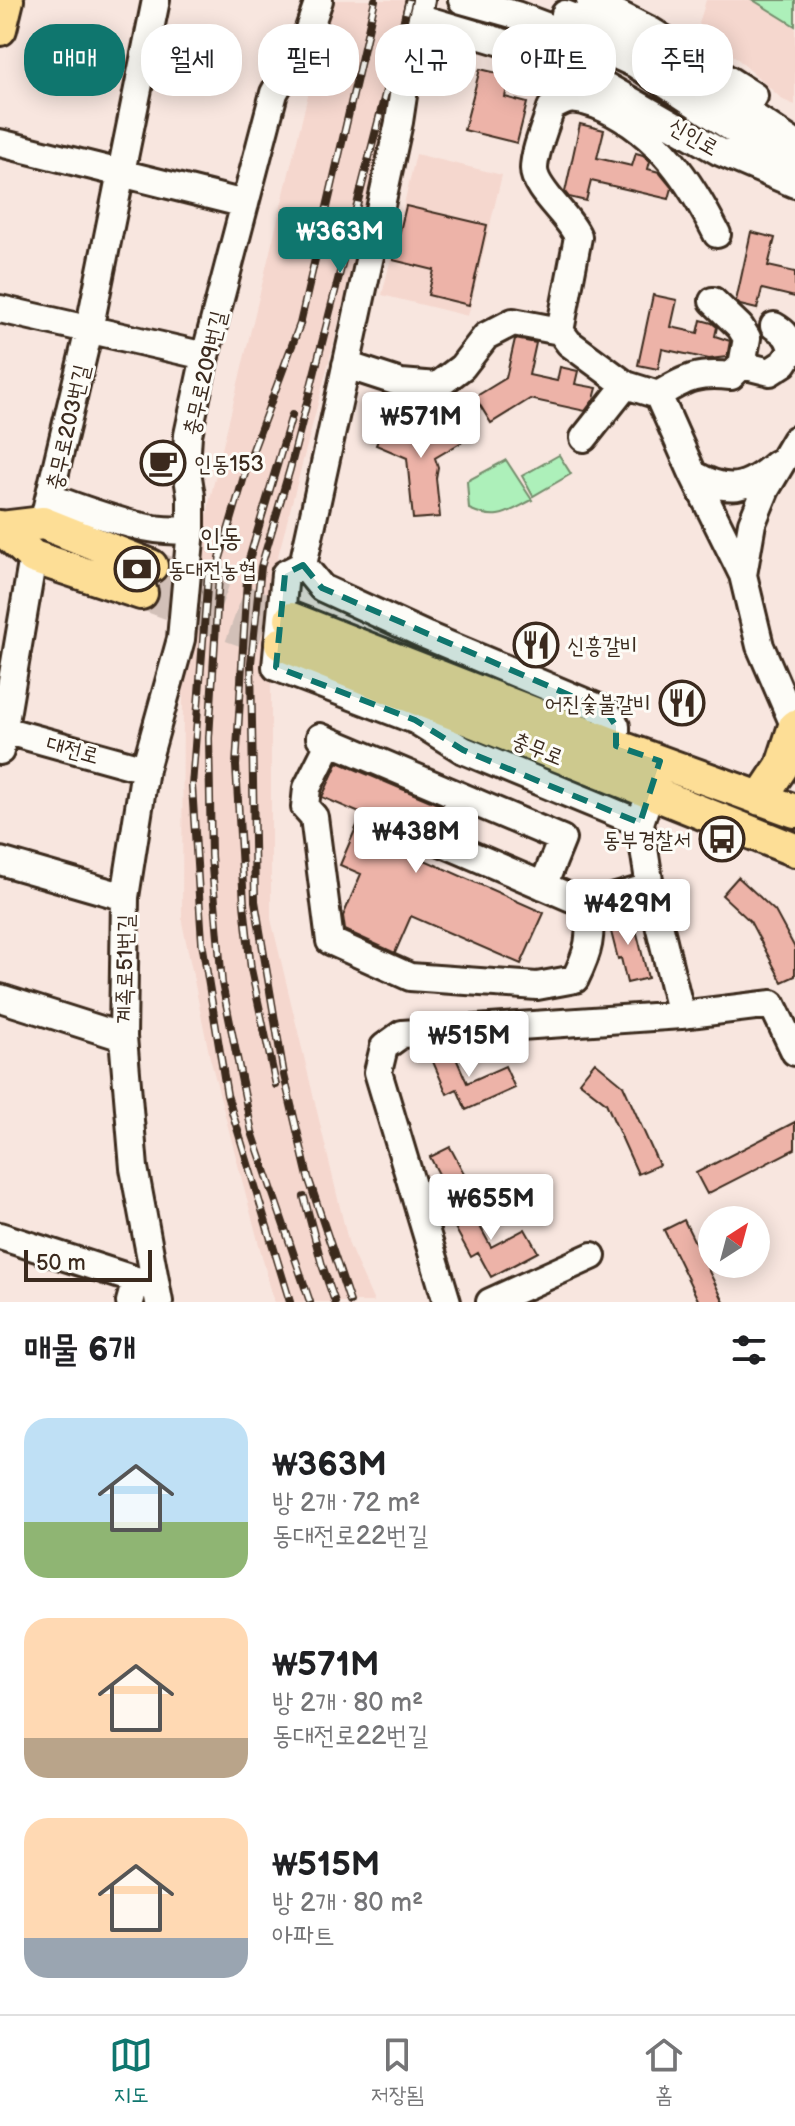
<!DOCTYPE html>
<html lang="ko">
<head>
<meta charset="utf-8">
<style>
  :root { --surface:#fff; --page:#f6f6f6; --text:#202124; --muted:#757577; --line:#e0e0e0; --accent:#0f766e }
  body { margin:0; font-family:"Balsamiq Sans","Poor Story",sans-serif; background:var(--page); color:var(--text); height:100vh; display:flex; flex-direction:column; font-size:30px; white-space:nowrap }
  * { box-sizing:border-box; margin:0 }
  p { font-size:26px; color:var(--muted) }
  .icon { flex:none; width:44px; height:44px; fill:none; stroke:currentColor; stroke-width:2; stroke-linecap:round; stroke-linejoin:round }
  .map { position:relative; height:1302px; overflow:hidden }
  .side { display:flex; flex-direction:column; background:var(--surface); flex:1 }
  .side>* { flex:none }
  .banner { position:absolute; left:24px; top:24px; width:748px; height:72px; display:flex; gap:16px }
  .needle { width:52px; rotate:36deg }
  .tools { position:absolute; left:698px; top:1206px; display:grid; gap:16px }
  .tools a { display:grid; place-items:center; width:72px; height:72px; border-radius:50%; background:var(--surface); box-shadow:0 4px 20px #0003; font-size:40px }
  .scale { position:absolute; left:24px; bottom:20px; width:128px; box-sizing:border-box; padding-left:8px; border:4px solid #3b2a1e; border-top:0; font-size:22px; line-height:28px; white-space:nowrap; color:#3b2a1e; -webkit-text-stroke:6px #fdfcf7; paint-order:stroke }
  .price { position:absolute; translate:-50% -68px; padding:0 18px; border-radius:8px; background:#fff; color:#222; font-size:26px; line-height:52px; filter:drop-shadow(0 2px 4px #0008) }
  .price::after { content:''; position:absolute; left:50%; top:48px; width:24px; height:18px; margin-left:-12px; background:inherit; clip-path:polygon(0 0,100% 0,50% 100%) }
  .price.current { background:var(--accent); color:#fff }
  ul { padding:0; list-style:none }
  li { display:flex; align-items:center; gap:24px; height:200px; padding:0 24px }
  li span { display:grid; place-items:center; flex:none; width:224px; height:160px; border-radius:24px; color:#555 }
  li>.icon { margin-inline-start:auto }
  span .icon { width:96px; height:96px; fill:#fffc; stroke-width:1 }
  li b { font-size:34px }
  h2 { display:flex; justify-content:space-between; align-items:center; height:96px; padding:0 24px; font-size:34px }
  .tag { padding:0 28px; border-radius:32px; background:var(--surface); box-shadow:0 4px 20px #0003; font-size:28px; line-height:72px }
  .tag.current { background:var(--accent); color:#fff }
  .tabs { display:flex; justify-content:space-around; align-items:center; height:112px; border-top:2px solid var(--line); background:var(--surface); font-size:22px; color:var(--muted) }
  .tabs a { display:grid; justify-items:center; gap:4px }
  .tabs .current { color:var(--accent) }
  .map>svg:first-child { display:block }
  .built { fill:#f5d7ce }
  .green { fill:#adf0ba; stroke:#748d6c; stroke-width:2 }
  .building { fill:#edb3a8; stroke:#3b2a1e; stroke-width:2 }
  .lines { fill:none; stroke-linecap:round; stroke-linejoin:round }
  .major-tunnel { stroke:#d2c0b8; stroke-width:32; stroke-dasharray:32 16; stroke-linecap:butt }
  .minor-casing { stroke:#3b2a1e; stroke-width:32 }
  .major-casing { stroke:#3b2a1e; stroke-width:38 }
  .minor { stroke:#fdfcf7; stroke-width:26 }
  .major { stroke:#fdde96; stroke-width:32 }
  .rail-casing { stroke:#3b2a1e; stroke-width:8 }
  .rail { stroke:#fdfcf7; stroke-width:5; stroke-dasharray:15; stroke-linecap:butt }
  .marked { fill:#0f766e; fill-opacity:0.2; stroke:#0f766e; stroke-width:6; stroke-dasharray:16 10; stroke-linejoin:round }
  .labels { text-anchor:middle; stroke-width:6; stroke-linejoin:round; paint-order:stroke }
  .street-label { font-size:22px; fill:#3b2a1e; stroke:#fdfcf7 }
  .poi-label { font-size:22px; fill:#3b2a1e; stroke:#fdfcf7; text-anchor:start }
  .quarter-label { font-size:26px; fill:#3b2a1e; stroke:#fdfcf7 }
</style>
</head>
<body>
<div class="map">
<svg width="795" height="1302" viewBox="0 0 795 1302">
  <rect width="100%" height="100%" fill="#f8e6df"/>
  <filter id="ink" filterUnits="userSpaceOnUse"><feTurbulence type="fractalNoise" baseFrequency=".0125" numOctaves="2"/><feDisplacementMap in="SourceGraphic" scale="16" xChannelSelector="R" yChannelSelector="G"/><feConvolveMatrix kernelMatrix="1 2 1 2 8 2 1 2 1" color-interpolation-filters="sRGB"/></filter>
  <g filter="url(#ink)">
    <path class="built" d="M331,0H414L334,342L277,560L271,671V919L349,1245L374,1302H274L210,1058L182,922L183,678L209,503Z
      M706,0H795V105L783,100L699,24Z
      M416,154L502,175L468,316L382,295Z"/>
    <path class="green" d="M754,0H795V26L753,0Z
      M559,455L571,474L533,496L522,476Z
      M506,460L532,500C506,513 498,522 469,509L467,481Z"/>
    <path class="building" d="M480,69L510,76L505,97L527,103L517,143L464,130Z
      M580,124L604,130L597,158L632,166L636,153L643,155L650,161L648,169L659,172L672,188L669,199L591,181L586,201L569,197L565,192Z
      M406,206L487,225L469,305L428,295L434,270L393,260Z
      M751,232L775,238L768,266L795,272V297L762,289L757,309L740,305L736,301Z
      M653,295L677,300L671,327L698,333L701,320L712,323L717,327L715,336L730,341L727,357L709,359L662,349L658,369L638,365Z
      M515,339L536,343L529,375L557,381L560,367L578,371L575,384L597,388L594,399L585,411L530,399L491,423L475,397L506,378Z
      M447,417L462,442L435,458L438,467L436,478L440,517L413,519L407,458L376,445L387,419L411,429L423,431Z
      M338,762L440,805L426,836L420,858L544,913L521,964L411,916L395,953L345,930L343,916L361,874L340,865L362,814L322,797Z
      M738,877L775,911L795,948V976L782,982L750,921L722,895Z
      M632,913L648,978L627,983L621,958L618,959L608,920Z
      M451,1047L467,1083L505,1066L515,1088L466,1110L457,1089L447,1094L427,1048Z
      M595,1062L623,1085L659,1165L638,1174L606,1103L579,1082Z
      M795,1122V1149L707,1194L696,1173Z
      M450,1147L475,1194L455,1205L430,1157Z
      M467,1202L491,1247L525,1229L538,1252L491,1277L478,1253L471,1257L447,1213Z
      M684,1220L724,1302H699L664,1230Z"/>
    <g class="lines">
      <path class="major-tunnel" d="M151,566L291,619
        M141,593L281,644"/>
      <g class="minor-casing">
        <path id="minor" d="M421,0L410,49L399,122L303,565L285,574L276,667L415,720L463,750L640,823
          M462,0L516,15L585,41L635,64L795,170
          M590,0L651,31L754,96
          M565,14C648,45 722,95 795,144
          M417,17L532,51L569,65L718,151L795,184
          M0,143L245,204
          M717,234C690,181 659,134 604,108C595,104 578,98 568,100C563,101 556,105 551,108C546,124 534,152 534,169C534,190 569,215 578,237L560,331L569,343L626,385L658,395L693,474L743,575
          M0,309L205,356
          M346,365L401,383L437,386L462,367L486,336L513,322L560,331
          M742,365L770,372L784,363L792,351C790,338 785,332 774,326
          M658,395C686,378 698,372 731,376L742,365L747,338L740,327L713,301
          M584,438L626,385
          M795,440L766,489L752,523L743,575L760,646L795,727
          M693,474C728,494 746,490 776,464
          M50,498C91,511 150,537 191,529
          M43,523L89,330L156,0
          M303,565L322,588L427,636L606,711L616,726V746
          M0,729L145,769
          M320,737L562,839L543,886
          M330,742L307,788L305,807L314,817L330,941L410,977L537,986L575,979C589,951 592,937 588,905
          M0,751L33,557
          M461,797L441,842L588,905L650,887
          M645,808L640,823L650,887L681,1015
          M0,861L125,897
          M0,998L123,1037
          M0,1236L136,1280L130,1302
          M159,1302L134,1168L123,1037L125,897L145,769L181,639L191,529V496L186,465L188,435L205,356L274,93L308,32L319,0
          M447,1302L378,1072L384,1047L402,1034L681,1015L772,1004L795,1052
          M490,1302L592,1256"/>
      </g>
      <g class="major-casing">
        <path id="major" d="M0,29L7,0
          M0,527L33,557L141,593
          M1,528L43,523L151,566
          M291,619L616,746L795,811
          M281,644L795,850
          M760,799L782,766L795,726"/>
      </g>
      <use href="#minor" class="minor"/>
      <use href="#major" class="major"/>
      <g class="rail-casing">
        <path id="rail" d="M208,574L192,786L202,942L227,1095L290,1302
          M276,1085L251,969L244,904L236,766L248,563L292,415
          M304,1197L322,1265L335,1302
          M310,1302L252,1132L222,983L211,856L209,738L220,558L248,463L300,324L375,0
          M350,1302L308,1177L284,1075L255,901L251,663L261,567L290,469L409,0"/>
      </g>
      <use href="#rail" class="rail"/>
    </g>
  </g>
  <path class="marked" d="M303,565L322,588L606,711L616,726V746L660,761L640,823L463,750L415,720L276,667L285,574Z"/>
  <defs>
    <g id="cafe-ring" transform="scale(2.3)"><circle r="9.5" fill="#fdfcf7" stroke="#3b2a1e" stroke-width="1.5"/><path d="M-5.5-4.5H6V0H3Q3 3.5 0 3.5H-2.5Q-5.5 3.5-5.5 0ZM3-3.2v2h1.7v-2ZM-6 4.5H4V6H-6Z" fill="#3b2a1e"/></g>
    <g id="bank-ring" transform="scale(2.3)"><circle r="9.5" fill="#fdfcf7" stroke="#3b2a1e" stroke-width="1.5"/><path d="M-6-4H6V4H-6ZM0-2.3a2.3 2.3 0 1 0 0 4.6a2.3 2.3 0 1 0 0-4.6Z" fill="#3b2a1e"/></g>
    <g id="restaurant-ring" transform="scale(2.3)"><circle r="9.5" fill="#fdfcf7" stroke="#3b2a1e" stroke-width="1.5"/><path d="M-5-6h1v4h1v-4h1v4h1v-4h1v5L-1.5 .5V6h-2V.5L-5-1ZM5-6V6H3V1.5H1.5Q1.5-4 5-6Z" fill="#3b2a1e"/></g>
    <g id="bus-ring" transform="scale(2.3)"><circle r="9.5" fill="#fdfcf7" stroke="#3b2a1e" stroke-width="1.5"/><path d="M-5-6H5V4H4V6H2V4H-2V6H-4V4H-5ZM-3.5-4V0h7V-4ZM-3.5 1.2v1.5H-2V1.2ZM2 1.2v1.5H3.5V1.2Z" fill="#3b2a1e"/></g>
  </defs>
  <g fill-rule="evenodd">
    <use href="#cafe-ring" x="163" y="463"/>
    <use href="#bank-ring" x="137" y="569"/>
    <use href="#restaurant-ring" x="536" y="645"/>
    <use href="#restaurant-ring" x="682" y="703"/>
    <use href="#bus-ring" x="722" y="839"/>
  </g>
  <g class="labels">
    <g class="street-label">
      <text transform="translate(694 136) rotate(30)" y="8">신인로</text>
      <text transform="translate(204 373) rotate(-77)" y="8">충무로209번길</text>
      <text transform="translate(67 427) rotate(-77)" y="8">충무로203번길</text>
      <text transform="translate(538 748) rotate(22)" y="8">충무로</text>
      <text transform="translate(73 749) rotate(15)" y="8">대전로</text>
      <text transform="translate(124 969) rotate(-89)" y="8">계족로51번길</text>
    </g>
    <g class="poi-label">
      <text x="194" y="471">인동153</text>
      <text x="168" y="577">동대전농협</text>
      <text x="567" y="653">신흥갈비</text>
      <text x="651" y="711" text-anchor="end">어진숯불갈비</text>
      <text x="691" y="847" text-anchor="end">동부경찰서</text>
    </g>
    <g class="quarter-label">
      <text x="221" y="546">인동</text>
    </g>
  </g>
</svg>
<div class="tools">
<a><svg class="needle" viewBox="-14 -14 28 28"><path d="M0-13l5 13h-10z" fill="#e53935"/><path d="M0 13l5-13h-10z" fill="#757577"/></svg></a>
</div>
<div class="scale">50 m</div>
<b class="price current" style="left:340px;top:275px">₩363M</b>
<b class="price" style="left:421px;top:460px">₩571M</b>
<b class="price" style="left:416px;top:875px">₩438M</b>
<b class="price" style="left:628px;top:947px">₩429M</b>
<b class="price" style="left:469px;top:1079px">₩515M</b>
<b class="price" style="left:491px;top:1242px">₩655M</b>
<div class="banner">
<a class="tag current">매매</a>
<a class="tag">월세</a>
<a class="tag">필터</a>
<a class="tag">신규</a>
<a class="tag">아파트</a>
<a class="tag">주택</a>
</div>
</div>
<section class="side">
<h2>매물 6개<svg class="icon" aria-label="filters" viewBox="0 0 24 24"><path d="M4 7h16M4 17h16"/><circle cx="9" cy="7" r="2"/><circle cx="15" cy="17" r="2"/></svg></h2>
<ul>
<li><span style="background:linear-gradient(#bfe0f5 65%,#8fb573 0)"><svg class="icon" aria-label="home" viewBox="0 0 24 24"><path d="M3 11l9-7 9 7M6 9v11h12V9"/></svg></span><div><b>₩363M</b><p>방 2개 · 72 m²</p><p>동대전로22번길</p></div></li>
<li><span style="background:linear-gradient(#ffd9b3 75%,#b9a48a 0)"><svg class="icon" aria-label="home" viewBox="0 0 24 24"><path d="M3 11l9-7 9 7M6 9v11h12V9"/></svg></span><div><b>₩571M</b><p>방 2개 · 80 m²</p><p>동대전로22번길</p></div></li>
<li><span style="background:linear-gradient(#ffd9b3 75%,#9aa5b1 0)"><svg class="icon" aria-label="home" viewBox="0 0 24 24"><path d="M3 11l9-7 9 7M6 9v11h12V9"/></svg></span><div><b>₩515M</b><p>방 2개 · 80 m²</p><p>아파트</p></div></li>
</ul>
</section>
<nav class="tabs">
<a class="current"><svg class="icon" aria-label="map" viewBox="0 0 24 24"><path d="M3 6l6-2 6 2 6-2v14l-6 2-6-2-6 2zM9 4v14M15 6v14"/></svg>지도</a>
<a><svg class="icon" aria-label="saved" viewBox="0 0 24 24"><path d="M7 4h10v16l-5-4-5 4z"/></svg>저장됨</a>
<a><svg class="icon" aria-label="home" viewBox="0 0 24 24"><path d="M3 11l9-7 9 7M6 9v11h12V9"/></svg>홈</a>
</nav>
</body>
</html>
